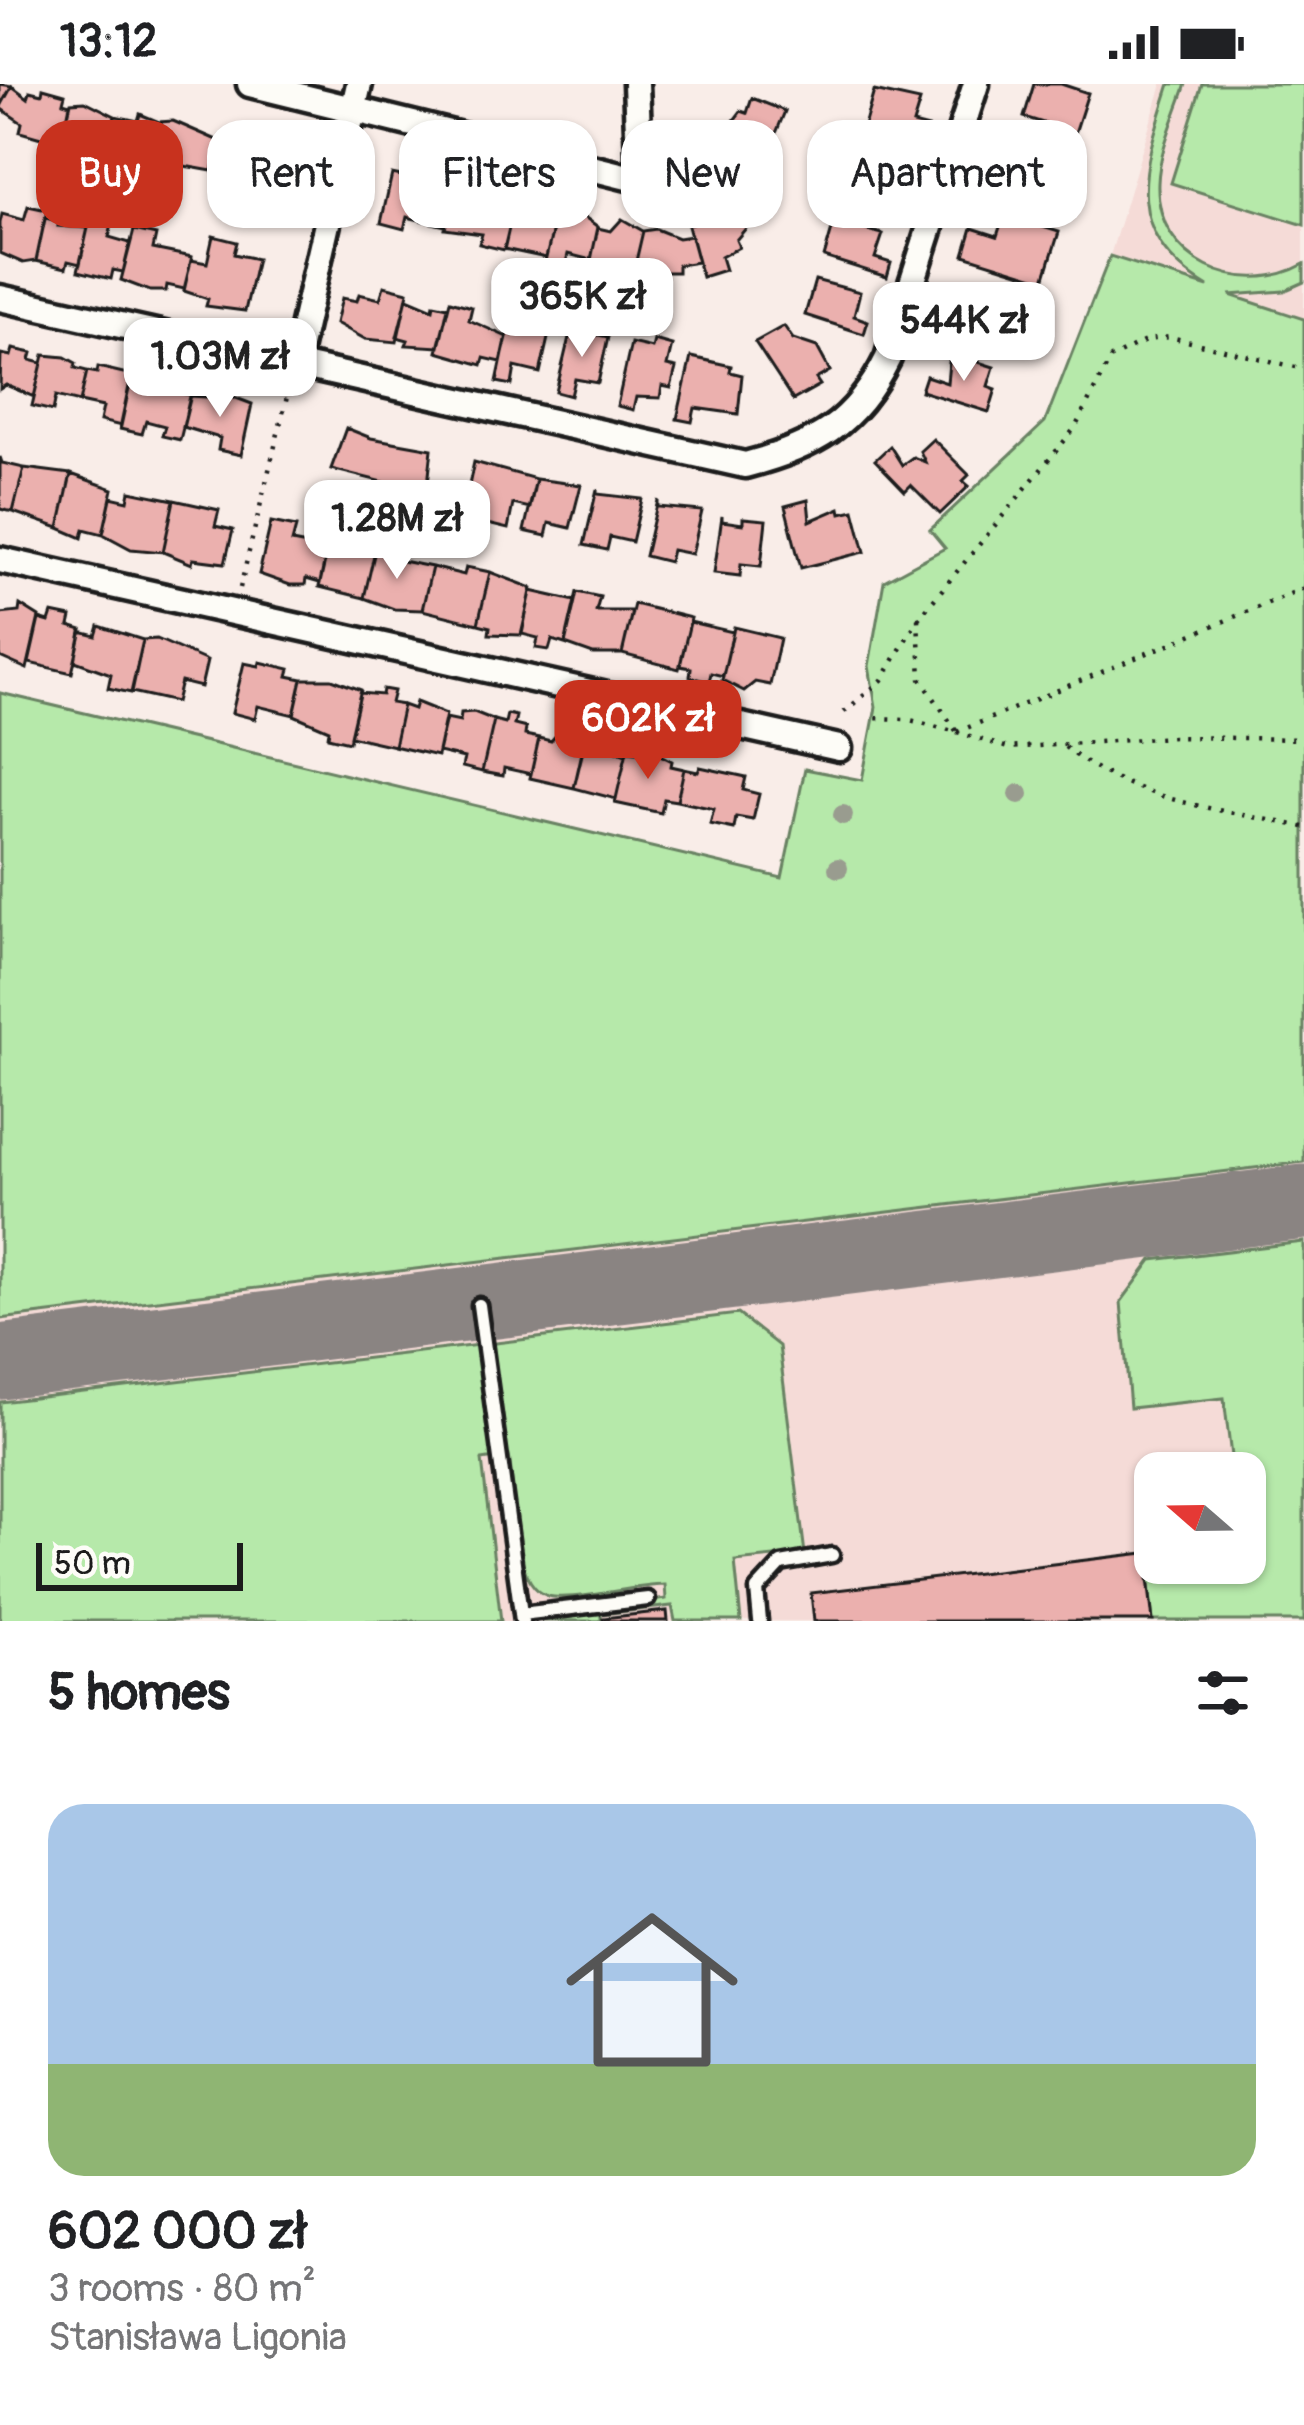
<!DOCTYPE html>
<html lang="en">
<head>
<meta charset="utf-8">
<style>
  :root { --surface:#fff; --page:#f2f2f2; --text:#202124; --muted:#757577; --accent:#c8321e }
  body { margin:0; font-family:Pangolin,sans-serif; background:var(--page); color:var(--text); height:100vh; display:flex; flex-direction:column; font-size:45px; white-space:nowrap }
  * { box-sizing:border-box; margin:0 }
  p { font-size:39px; color:var(--muted) }
  .icon { flex:none; width:66px; height:66px; fill:none; stroke:currentColor; stroke-width:2; stroke-linecap:round; stroke-linejoin:round }
  .map { position:relative; height:1537px; overflow:hidden }
  .drawer { display:flex; flex-direction:column; background:var(--surface); flex:1 }
  .drawer>* { flex:none }
  .guide { position:absolute; left:36px; top:36px; width:1233px; height:108px; display:flex; gap:24px }
  .needle { width:78px; rotate:290deg }
  .tools { position:absolute; left:1134px; top:1368px; display:grid; gap:24px }
  .tools a { display:grid; place-items:center; width:132px; height:132px; border-radius:24px; background:var(--surface); box-shadow:0 3px 9px #0004; font-size:60px }
  .scale { position:absolute; left:36px; bottom:30px; width:207px; box-sizing:border-box; padding-left:12px; border:6px solid #1c1c1c; border-top:0; font-size:33px; line-height:42px; white-space:nowrap; color:#1c1c1c; -webkit-text-stroke:9px #fdfcf7; paint-order:stroke }
  .price { position:absolute; translate:-50% -102px; padding:0 27px; border-radius:24px; background:#fff; color:#222; font-size:39px; line-height:78px; filter:drop-shadow(0 3px 6px #0008) }
  .price::after { content:''; position:absolute; left:50%; top:72px; width:36px; height:27px; margin-left:-18px; background:inherit; clip-path:polygon(0 0,100% 0,50% 100%) }
  .price.active { background:var(--accent); color:#fff }
  ul { padding:0; list-style:none }
  li { display:grid; align-content:center; gap:24px; height:636px; padding:0 48px }
  li span { display:grid; place-items:center; height:372px; border-radius:36px; color:#555 }
  li>.icon { margin-inline-start:auto }
  span .icon { width:216px; height:216px; fill:#fffc; stroke-width:1 }
  li b { font-size:51px }
  h2 { display:flex; justify-content:space-between; align-items:center; height:144px; padding:0 48px; font-size:51px }
  .pill { padding:0 42px; border-radius:36px; background:var(--surface); box-shadow:0 3px 9px #0004; font-size:42px; line-height:108px }
  .pill.active { background:var(--accent); color:#fff }
  .status { display:flex; justify-content:space-between; align-items:center; height:84px; padding:0 60px; background:var(--surface); direction:ltr }
  .status svg { height:33px; fill:currentColor }
  .map>svg:first-child { display:block }
  .built { fill:#f5dbd7; fill-rule:evenodd }
  .green { fill:#b6e9aa; stroke:#698263; stroke-width:3 }
  .lines { fill:none; stroke-linecap:round; stroke-linejoin:round }
  .taxiway { stroke:#8a8482; stroke-width:75 }
  .building { fill:#ebb0ae; stroke:#1c1c1c; stroke-width:3 }
  .lane-casing { stroke:#1c1c1c; stroke-width:21 }
  .street-casing { stroke:#1c1c1c; stroke-width:33 }
  .path { stroke:#1c1c1c; stroke-width:4.5; stroke-dasharray:3 9; stroke-linecap:butt }
  .lane { stroke:#fdfcf7; stroke-width:12 }
  .street { stroke:#fdfcf7; stroke-width:24 }
  .tree { fill:#999c8f }
</style>
</head>
<body>
<div class="status"><b>13:12</b><svg viewBox="0 0 49 12"><path d="M0 12V9h3v3zM5 12V6h3v6zM10 12V3h3v9zM15 12V0h3v12zM26 1h20v11H26zM47 4h2v5h-2z"/></svg></div>
<div class="map">
<svg width="1304" height="1537" viewBox="0 0 1304 1537">
  <rect width="100%" height="100%" fill="#f9ede8"/>
  <filter id="ink" filterUnits="userSpaceOnUse"><feTurbulence type="fractalNoise" baseFrequency=".00833" numOctaves="2"/><feDisplacementMap in="SourceGraphic" scale="24" xChannelSelector="R" yChannelSelector="G"/><feConvolveMatrix kernelMatrix="1 2 1 2 8 2 1 2 1" color-interpolation-filters="sRGB"/></filter>
  <g filter="url(#ink)">
    <path class="built" d="M1162,0H1304V235L1110,172Z
      M0,609L781,794L805,685L862,697L872,653L1304,753V1537H0ZM1155,1389H1245V1479H1155Z"/>
    <path class="green" d="M1170,0H1186C1176,31 1159,66 1158,99C1155,178 1242,215 1304,180V198L1284,207L1230,211L1304,235V1078L0,1235V609L782,794L805,685L862,696L876,623L869,582L884,497L945,464L930,446L1045,338L1110,172L1208,203C1119,149 1143,84 1170,0Z
      M1202,0H1304V141L1171,99Z
      M1304,1158V1537H1153L1142,1437L1155,1436V1479H1245V1389H1233L1224,1314L1130,1324L1121,1218L1152,1176Z
      M738,1230L779,1262L805,1470L735,1477L741,1537H675L672,1522L601,1530V1537H542L553,1531L666,1515L665,1501C629,1502 590,1515 554,1513C508,1510 516,1405 509,1372L482,1376L501,1537H0V1318Z"/>
    <g class="lines">
      <path class="taxiway" d="M0,1278L1304,1118"/>
    </g>
    <path class="building" d="M0,0L12,2L0,22Z
      M1034,0H1061L1088,9L1075,49L1024,33Z
      M12,2L28,14L30,7L42,10L43,4L65,10L63,18L70,20L62,60L20,48L22,39L0,24Z
      M874,7L920,17L913,40L929,44L926,59L864,42Z
      M752,14L785,27L770,64L781,68L775,91L724,70L732,39L741,27L747,29Z
      M85,17L115,32L107,65L84,60L81,73L60,68L71,18Z
      M140,30L159,38L147,88L128,83L131,71L107,65L115,32L138,37Z
      M173,37L219,57L212,87L173,80L170,93L147,88L159,38Z
      M237,51L282,65L270,115L247,109L250,97L212,87L219,57L235,60Z
      M1019,66L1050,73L1069,86L1060,127L984,103L990,85L1010,96L1012,90L1019,92L1022,83L1015,81Z
      M856,73L903,86L895,109L910,114L906,127L846,108Z
      M734,74L775,91L758,132L747,143L724,119L729,106L722,103Z
      M407,89L423,93L420,102L453,109L445,142L407,133L404,145L381,139L392,90L406,93Z
      M475,105L515,118L504,166L479,160L482,150L445,145L453,109L468,113Z
      M526,120L556,132L546,174L504,165L514,123L524,125Z
      M28,122L47,126L36,177L23,179L0,169V139L2,130L24,136Z
      M731,123L747,143L736,156L739,163L721,173L725,186L702,193L688,142L707,131L719,128L723,133Z
      M557,128L579,129L598,143L591,176L568,170L565,183L545,178Z
      M1004,131L1059,148L1044,196L964,171L972,144L997,152Z
      M45,134L59,137L58,142L88,144L80,180L68,177L66,184L36,177Z
      M90,135L112,141L109,153L130,159L123,188L113,186L111,195L78,187Z
      M622,135L643,147L633,190L590,180L598,144L611,147Z
      M834,138L883,150L875,174L891,179L887,193L824,173Z
      M656,145L678,154L691,152L698,178L678,181V188H657L654,204L631,199L643,147Z
      M134,146L156,151L153,165L192,173L184,205L167,201L166,207H150L121,196Z
      M213,152L237,158L234,170L257,175L245,227L206,222L208,215L184,207L191,176L207,179Z
      M815,196L860,208L854,232L868,237L864,250L805,231Z
      M977,200L1022,214L1019,224L1027,227L1016,259L943,236L949,219L974,232Z
      M384,202L408,208L397,258L365,255L336,239L342,214L357,217L359,210L380,215Z
      M407,214L433,225L434,220L448,223L439,263L406,261L408,256L397,253Z
      M450,217L472,223L469,236L507,253L501,278L484,274L482,281L437,268Z
      M511,232L551,241L540,289L515,283L512,301L497,298Z
      M784,242L793,255L817,263L830,287L816,295L820,301L793,316L755,258Z
      M571,245L608,253L598,299L575,295L571,312L556,308Z
      M654,256L672,261L667,282L676,284L671,304L662,302L660,314L636,313L633,326L617,322L631,259L652,264Z
      M13,265L32,269L30,276L42,279L34,313L6,301L0,305L1,270L11,272Z
      M950,269L994,283L988,302L996,305L989,328L921,307L926,292L947,299Z
      M44,271L65,273L76,279L75,284L87,287L80,318L56,312L53,327L32,322Z
      M691,273L731,282L730,288L742,291L738,330L695,324L692,338L677,335Z
      M98,283L132,291L121,342L100,337L103,323L80,318L87,287L97,289Z
      M145,292L177,299L175,308L191,311L180,356L162,352L165,342L146,337L142,350L120,345L131,293Z
      M223,309L252,320L241,371L218,366L220,354L183,343L190,312L222,314Z
      M346,344L371,354L432,365L427,409L331,385Z
      M933,355L969,391L963,397L969,402L940,430L911,401L905,407L875,376L890,362L902,381L913,373L925,378L920,367Z
      M0,373L2,379L24,384L13,428L0,425Z
      M474,378L536,395L530,424L513,420L508,445L462,434Z
      M24,384L71,390L59,444L13,428Z
      M71,390L113,405L103,450L84,445L82,454L59,444Z
      M536,395L581,401L570,444L549,439L546,452L524,447Z
      M597,405V410L642,415L632,458L610,453L607,466L584,461Z
      M130,407L174,416L163,468L131,465L103,450L111,413L128,417Z
      M174,416L219,426L215,442L233,446L225,479L193,475L192,480L163,468Z
      M658,416V423L702,427L692,470L672,466L669,478L645,472Z
      M808,416L810,437L840,424L841,429L854,426L865,468L801,484L785,422Z
      M722,432V437L743,440V434L766,436L761,482L741,480L740,492L714,489Z
      M271,438L296,443L292,458L312,462L314,453L331,451L320,499L306,495L305,501H290L259,490Z
      M329,457L376,462L364,514L319,503Z
      M376,462L399,468L397,476L432,483L422,526L394,525L364,514Z
      M432,483L464,491L466,483L490,488L478,540L422,526Z
      M490,488L532,504L521,551L489,550L490,543L478,540Z
      M531,507L575,517L565,560L552,556L549,566L536,564L538,554L522,550Z
      M577,508L600,513L596,527H632L622,570H593L565,560Z
      M634,520L691,534L679,585L622,570Z
      M20,521L39,533L27,585L0,573V530L19,528Z
      M52,529L71,533L69,542L82,546L72,589L29,579L39,535L49,538Z
      M690,538L733,548L723,592L711,589L709,598L690,593L691,584L680,582Z
      M99,542L143,556L131,609L108,604L111,590L75,577L81,548L96,552Z
      M734,543L780,554L770,601L755,598L744,607L722,596Z
      M157,555L207,577L201,603L181,598L176,618L132,608L143,556Z
      M260,578L290,585L288,592L302,595L294,631L258,622L255,635L232,629L244,579L259,582Z
      M302,595H332L361,606L349,658L328,653L329,646L294,631Z
      M383,605L394,607L391,619L403,621L394,662L350,652L360,609L382,611Z
      M416,618L446,630L437,672L394,662L403,621L414,625Z
      M474,628L494,636L482,688L462,683L464,674L438,668L446,634L460,637L461,629Z
      M507,630L516,632L514,641L526,644L525,651L539,654L531,690L504,684L503,692L482,688L494,636L505,639Z
      M561,645L574,647L571,659L584,662L574,704L530,694L539,654L551,657Z
      M595,659L626,671L616,715L574,704L583,664L594,666Z
      M627,667L658,670L672,677L671,682L684,685L677,717L664,715L661,729L615,719Z
      M700,683L746,693L743,706L759,710L753,736L736,733L734,745L710,740L714,725L677,717L684,685L698,688Z
      M1145,1469L1153,1537H814L811,1509Z
      M667,1527L668,1537H604L603,1534Z"/>
    <g class="lines">
      <g class="lane-casing">
        <path id="lane" d="M479,1221L522,1537
          M521,1530L648,1515
          M760,1537L757,1506L781,1480L832,1471"/>
      </g>
      <g class="street-casing">
        <path id="street" d="M250,0L640,96L636,0
          M0,214L745,381C814,363 855,341 888,274L976,0
          M294,284L359,0
          M0,476L839,664"/>
      </g>
      <path class="path" d="M240,504L289,305
        M918,535L1075,344L1111,274L1147,256L1170,253L1304,285
        M844,628L882,596L918,535L921,595L957,648L906,635L871,634
        M957,648L1304,504
        M957,648L1008,664L1173,653L1304,655
        M1065,663C1133,718 1221,725 1304,743"/>
      <use href="#lane" class="lane"/>
      <use href="#street" class="street"/>
    </g>
    <g class="tree">
      <circle cx="1019" cy="710" r="10"/>
      <circle cx="843" cy="731" r="10"/>
      <circle cx="838" cy="784" r="10"/>
    </g>
  </g>
</svg>
<div class="tools">
<a><svg class="needle" viewBox="-14 -14 28 28"><path d="M0-13l5 13h-10z" fill="#e53935"/><path d="M0 13l5-13h-10z" fill="#757577"/></svg></a>
</div>
<div class="scale">50 m</div>
<b class="price" style="left:582px;top:276px">365K zł</b>
<b class="price" style="left:964px;top:300px">544K zł</b>
<b class="price" style="left:220px;top:336px">1.03M zł</b>
<b class="price" style="left:397px;top:498px">1.28M zł</b>
<b class="price active" style="left:648px;top:698px">602K zł</b>
<div class="guide">
<a class="pill active">Buy</a>
<a class="pill">Rent</a>
<a class="pill">Filters</a>
<a class="pill">New</a>
<a class="pill">Apartment</a>
</div>
</div>
<section class="drawer">
<h2>5 homes<svg class="icon" aria-label="filters" viewBox="0 0 24 24"><path d="M4 7h16M4 17h16"/><circle cx="9" cy="7" r="2"/><circle cx="15" cy="17" r="2"/></svg></h2>
<ul>
<li><span style="background:linear-gradient(#a9c7e8 70%,#8fb573 0)"><svg class="icon" aria-label="home" viewBox="0 0 24 24"><path d="M3 11l9-7 9 7M6 9v11h12V9"/></svg></span><div><b>602 000 zł</b><p>3 rooms · 80 m²</p><p>Stanisława Ligonia</p></div></li>
</ul>
</section>
</body>
</html>
